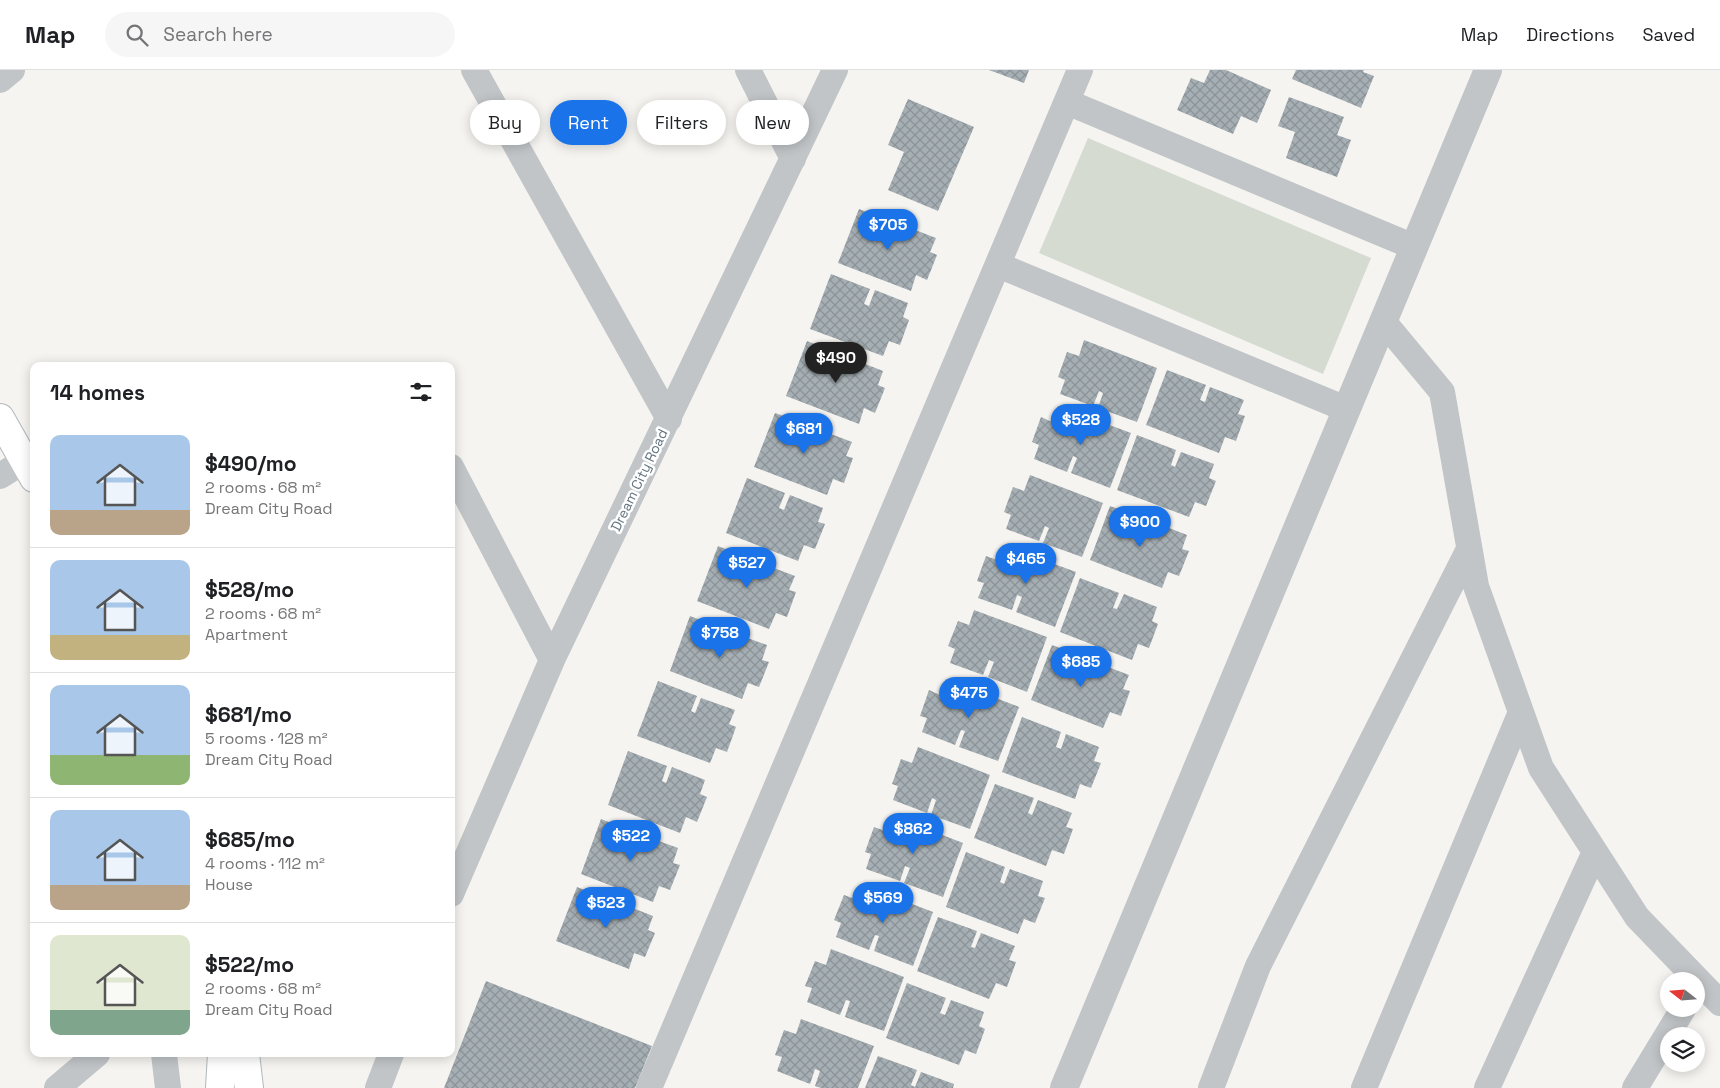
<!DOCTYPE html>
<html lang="en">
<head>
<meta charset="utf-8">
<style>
  :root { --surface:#fff; --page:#f6f6f6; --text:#202124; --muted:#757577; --line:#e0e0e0; --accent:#1a73e8 }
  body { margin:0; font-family:"Space Grotesk",sans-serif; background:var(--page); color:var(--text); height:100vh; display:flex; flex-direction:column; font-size:19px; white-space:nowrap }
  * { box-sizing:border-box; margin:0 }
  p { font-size:16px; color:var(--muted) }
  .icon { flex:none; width:28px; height:28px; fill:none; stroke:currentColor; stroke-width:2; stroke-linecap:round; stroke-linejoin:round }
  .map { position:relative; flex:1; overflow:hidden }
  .details { position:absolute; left:30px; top:292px; width:425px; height:695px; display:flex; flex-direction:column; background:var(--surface); border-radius:10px; box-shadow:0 2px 12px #0003 }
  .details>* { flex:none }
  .hud { position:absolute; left:470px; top:30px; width:475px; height:45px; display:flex; gap:10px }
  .needle { width:32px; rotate:287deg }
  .buttons { position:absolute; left:1660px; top:902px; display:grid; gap:10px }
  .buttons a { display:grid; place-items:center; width:45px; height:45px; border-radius:50%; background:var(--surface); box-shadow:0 2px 12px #0003; font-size:25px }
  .price { position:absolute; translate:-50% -42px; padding:0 11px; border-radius:18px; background:var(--accent); color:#fff; font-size:16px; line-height:32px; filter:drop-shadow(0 1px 2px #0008) }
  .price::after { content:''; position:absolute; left:50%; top:30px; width:15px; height:11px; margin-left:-8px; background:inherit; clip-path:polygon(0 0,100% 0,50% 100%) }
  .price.current { background:#222; color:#fff }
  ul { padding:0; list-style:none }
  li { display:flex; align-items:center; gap:15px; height:125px; padding:0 20px }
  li+li { border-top:1px solid var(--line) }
  li span { display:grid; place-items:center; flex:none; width:140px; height:100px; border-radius:10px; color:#555 }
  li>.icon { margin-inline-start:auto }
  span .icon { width:60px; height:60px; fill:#fffc; stroke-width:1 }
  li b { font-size:21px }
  h2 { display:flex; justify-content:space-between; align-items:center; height:60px; padding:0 20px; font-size:21px }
  .pill { padding:0 18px; border-radius:22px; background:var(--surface); box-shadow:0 2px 12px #0003; font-size:18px; line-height:45px }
  .pill.current { background:var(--accent); color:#fff }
  header { display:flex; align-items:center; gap:30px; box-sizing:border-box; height:70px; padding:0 25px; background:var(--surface); border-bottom:1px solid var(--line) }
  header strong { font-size:24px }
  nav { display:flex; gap:28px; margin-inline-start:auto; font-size:18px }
  .search { width:350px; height:45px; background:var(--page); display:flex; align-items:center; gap:12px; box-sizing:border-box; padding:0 18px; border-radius:28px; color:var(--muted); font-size:19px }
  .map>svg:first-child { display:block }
  .garden { fill:#d5dbd1 }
  .building { fill:url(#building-cross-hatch) }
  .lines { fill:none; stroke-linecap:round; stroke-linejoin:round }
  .secondary-casing { stroke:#b1b7bb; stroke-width:30 }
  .minor { stroke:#c1c5c8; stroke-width:26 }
  .tertiary { stroke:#c1c5c8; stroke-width:28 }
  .secondary { stroke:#fff; stroke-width:28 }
  .labels { text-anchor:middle; stroke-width:5; stroke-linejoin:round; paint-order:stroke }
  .street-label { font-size:14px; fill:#637582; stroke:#fff }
</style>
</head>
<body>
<header>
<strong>Map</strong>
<div class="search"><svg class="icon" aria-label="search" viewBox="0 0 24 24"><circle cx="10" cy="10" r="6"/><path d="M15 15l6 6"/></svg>Search here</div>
<nav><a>Map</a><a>Directions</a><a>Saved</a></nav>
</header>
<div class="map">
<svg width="1720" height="1018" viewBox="0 0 1720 1018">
  <defs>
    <pattern id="building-cross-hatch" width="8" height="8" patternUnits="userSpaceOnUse" patternTransform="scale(1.25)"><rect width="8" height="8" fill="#a6afb4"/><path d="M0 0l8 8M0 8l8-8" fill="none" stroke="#8b9398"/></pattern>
  </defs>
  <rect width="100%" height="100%" fill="#f5f4f0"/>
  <path class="garden" d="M1088,68L1371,188L1323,304L1039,183Z"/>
  <path class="building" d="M989,0H1029L1024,13Z
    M1210,0H1226L1271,20L1257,53L1241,46L1233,64L1177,40L1191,8L1204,13Z
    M1296,0H1364L1363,2L1374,6L1361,38L1292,9Z
    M1289,27L1344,47L1337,65L1351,70L1337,107L1286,88L1295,62L1278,56Z
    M908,29L974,57L938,141L888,120L904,82L888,75Z
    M859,139L898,154L892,169L897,170L902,155L936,168L930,182L937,185L927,210L916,205L911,221L838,193Z
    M831,204L870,219L864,234L869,236L875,220L908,233L903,247L909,250L900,275L889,271L883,286L810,259Z
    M1084,270L1157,298L1137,352L1098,338L1103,323L1099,321L1093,336L1060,324L1065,310L1058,307L1067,282L1079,286Z
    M807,271L845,286L840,301L844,303L850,288L883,301L878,315L885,318L875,343L864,338L859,354L786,326Z
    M1167,300L1206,315L1200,330L1205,332L1210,317L1244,330L1238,344L1245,346L1236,371L1225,367L1219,383L1146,355Z
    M1058,336L1131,363L1110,418L1071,403L1077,388L1073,386L1067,402L1034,389L1039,375L1032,372L1041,347L1052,352Z
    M775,343L814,357L808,373L812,374L818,359L852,372L846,386L853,388L844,413L833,409L827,425L754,397Z
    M1137,365L1176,380L1171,395L1175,397L1181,382L1214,394L1209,408L1216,411L1206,436L1195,432L1189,447L1117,420Z
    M1030,405L1103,433L1082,487L1043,473L1049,458L1045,456L1039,471L1006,459L1011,445L1004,442L1013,417L1024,421Z
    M747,408L785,423L779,438L784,440L790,425L823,438L818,452L825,454L815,479L804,475L798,491L726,463Z
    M1110,436L1149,450L1143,465L1148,467L1154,452L1187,465L1182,479L1189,481L1179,506L1168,502L1162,518L1090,490Z
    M1003,475L1076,502L1055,557L1016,542L1022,527L1017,525L1012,540L978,528L984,513L977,511L986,486L997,490Z
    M718,476L756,491L751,506L755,508L761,493L795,506L789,520L796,522L787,547L776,543L769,559L697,531Z
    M1080,508L1119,523L1113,538L1117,539L1124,524L1157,537L1152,551L1158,554L1149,578L1138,574L1132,590L1060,562Z
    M974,540L1047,567L1027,622L988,607L994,592L989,590L983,605L950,593L955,579L948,576L958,551L969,555Z
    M690,546L729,561L723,576L728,578L734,563L767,575L762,590L769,592L759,617L748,613L742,629L670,601Z
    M1052,575L1091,590L1085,605L1089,607L1095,592L1129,605L1123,619L1130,621L1121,646L1110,642L1103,658L1031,630Z
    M946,609L1019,637L998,691L959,677L965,661L961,660L955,675L922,662L927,648L920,646L929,620L940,625Z
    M658,611L697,626L691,641L695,643L701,628L735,640L729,654L736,657L727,682L716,678L710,693L637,666Z
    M1022,647L1061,662L1056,677L1061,679L1066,664L1099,677L1094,691L1101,693L1091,718L1080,714L1075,729L1002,702Z
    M918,677L990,705L970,759L931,745L936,730L932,728L927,743L893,730L898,716L892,714L901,689L912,693Z
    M628,681L667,696L662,711L666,713L672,697L705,710L700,724L707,727L697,752L686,747L680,763L608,735Z
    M995,714L1034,728L1028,743L1032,745L1038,730L1072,743L1066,757L1073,759L1064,784L1052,780L1046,796L974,768Z
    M891,745L963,773L943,827L904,813L910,798L905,796L900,811L866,799L871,784L865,782L874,757L885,761Z
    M601,749L640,764L635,779L639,781L645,766L678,778L673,793L680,795L670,820L659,816L653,832L581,804Z
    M966,782L1005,797L1000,812L1004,814L1010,799L1043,811L1038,826L1045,828L1035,853L1024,849L1018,864L946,837Z
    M860,814L933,842L913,896L874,881L879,866L875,865L869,880L836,867L841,853L834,850L844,825L855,829Z
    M577,817L616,832L610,846L614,848L620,833L653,846L648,860L655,863L645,887L634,883L629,899L556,871Z
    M938,847L977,861L971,877L975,878L981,863L1015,876L1009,890L1016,892L1007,917L996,913L989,929L917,901Z
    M831,879L904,907L884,961L845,947L850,931L846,930L840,945L807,932L812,918L805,916L815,891L826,895Z
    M486,911L652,976L635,1018H444Z
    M907,913L946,928L940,943L945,945L951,930L984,942L979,956L985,959L976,984L965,980L959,995L886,968Z
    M801,949L874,976L858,1018H821L815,1016L820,1001L815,999L810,1014L777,1001L782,987L775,985L784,960L796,964Z
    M878,986L917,1000L911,1015L915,1017L921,1002L954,1014L953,1018H865Z"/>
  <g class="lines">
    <g class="secondary-casing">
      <path id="secondary" d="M0,348L34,408
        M245,984L249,1018
        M220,1018L222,984"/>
    </g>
    <path class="minor" d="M474,0L669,349
      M748,0L793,89
      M0,10L12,0
      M1067,32L1414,177
      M998,195L1346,339
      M1383,251L1442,322L1476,516L1541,698L1637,847L1720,933
      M451,397L552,590
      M0,406L24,391
      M451,824L552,590L835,0
      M164,984L168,1018
      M57,1018L97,984
      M378,1018L391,984
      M649,1018L1080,0
      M1211,1018L1258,896L1469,479
      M1364,1018L1521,642
      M1487,1018L1595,782
      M1635,1018L1683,939"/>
    <path class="tertiary" d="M1064,1018L1488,0"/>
    <use href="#secondary" class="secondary"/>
  </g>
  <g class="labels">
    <g class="street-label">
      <text transform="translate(639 410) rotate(-64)" y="5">Dream City Road</text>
    </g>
  </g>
</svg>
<div class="buttons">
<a><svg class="needle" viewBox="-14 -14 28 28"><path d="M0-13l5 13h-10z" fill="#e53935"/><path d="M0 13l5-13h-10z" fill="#757577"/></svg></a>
<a><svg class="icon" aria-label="layers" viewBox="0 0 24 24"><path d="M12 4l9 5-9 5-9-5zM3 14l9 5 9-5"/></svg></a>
</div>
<b class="price" style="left:888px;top:181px">$705</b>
<b class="price current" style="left:836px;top:314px">$490</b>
<b class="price" style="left:1081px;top:376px">$528</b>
<b class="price" style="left:804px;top:385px">$681</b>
<b class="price" style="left:1140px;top:478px">$900</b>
<b class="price" style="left:1026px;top:515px">$465</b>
<b class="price" style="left:747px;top:519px">$527</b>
<b class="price" style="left:720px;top:589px">$758</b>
<b class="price" style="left:1081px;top:618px">$685</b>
<b class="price" style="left:969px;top:649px">$475</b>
<b class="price" style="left:913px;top:785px">$862</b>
<b class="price" style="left:631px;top:792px">$522</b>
<b class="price" style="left:883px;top:854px">$569</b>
<b class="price" style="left:606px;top:859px">$523</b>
<div class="hud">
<a class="pill">Buy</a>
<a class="pill current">Rent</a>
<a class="pill">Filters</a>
<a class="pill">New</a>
</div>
<section class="details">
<h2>14 homes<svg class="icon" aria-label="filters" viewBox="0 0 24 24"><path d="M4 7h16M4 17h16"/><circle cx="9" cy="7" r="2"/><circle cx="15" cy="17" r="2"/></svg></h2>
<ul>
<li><span style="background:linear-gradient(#a9c7e8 75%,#b9a48a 0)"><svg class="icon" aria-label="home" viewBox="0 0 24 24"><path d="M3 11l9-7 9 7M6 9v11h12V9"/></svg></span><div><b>$490/mo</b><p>2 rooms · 68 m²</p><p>Dream City Road</p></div></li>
<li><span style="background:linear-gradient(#a9c7e8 75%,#c2b280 0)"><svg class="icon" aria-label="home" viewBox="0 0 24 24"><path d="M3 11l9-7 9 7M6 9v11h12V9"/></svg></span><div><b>$528/mo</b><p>2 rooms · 68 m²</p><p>Apartment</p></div></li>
<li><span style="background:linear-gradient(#a9c7e8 70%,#8fb573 0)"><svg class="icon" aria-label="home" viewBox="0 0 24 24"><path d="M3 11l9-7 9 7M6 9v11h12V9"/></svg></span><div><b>$681/mo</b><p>5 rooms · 128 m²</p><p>Dream City Road</p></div></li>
<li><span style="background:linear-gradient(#a9c7e8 75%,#b9a48a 0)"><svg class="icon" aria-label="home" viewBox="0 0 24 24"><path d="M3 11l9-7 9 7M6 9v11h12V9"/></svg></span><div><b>$685/mo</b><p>4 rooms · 112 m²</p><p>House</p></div></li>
<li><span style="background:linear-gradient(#dfe7d0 75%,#7fa58c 0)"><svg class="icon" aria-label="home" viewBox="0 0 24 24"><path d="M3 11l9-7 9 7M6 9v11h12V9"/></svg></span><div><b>$522/mo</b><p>2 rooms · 68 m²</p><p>Dream City Road</p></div></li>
</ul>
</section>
</div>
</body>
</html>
